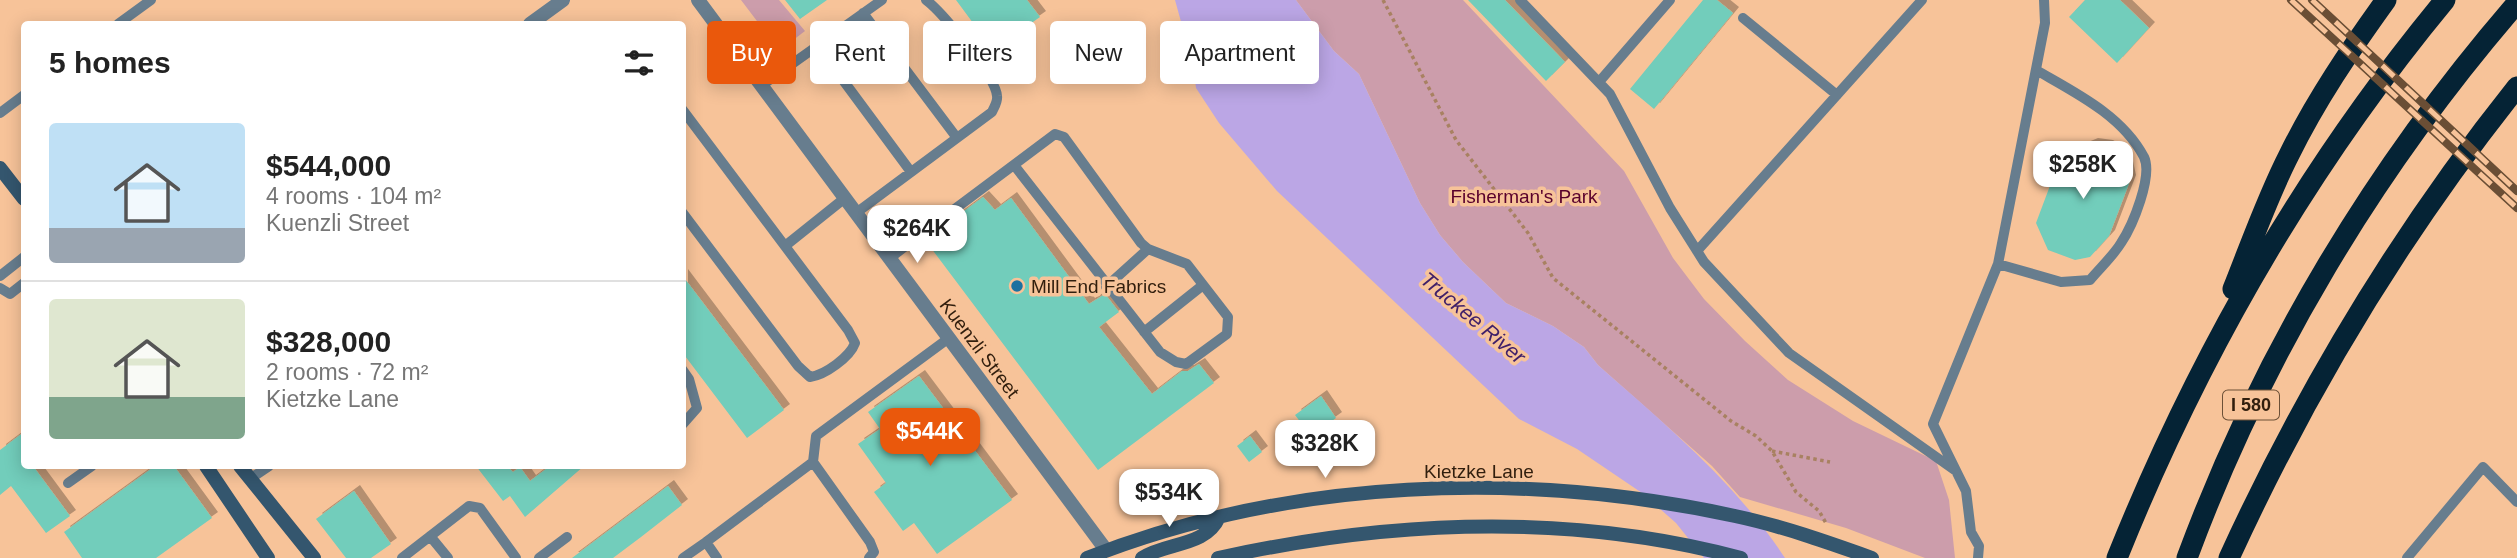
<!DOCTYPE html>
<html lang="en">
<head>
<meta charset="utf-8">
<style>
  :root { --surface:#fff; --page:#f2f2f2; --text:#222; --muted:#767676; --line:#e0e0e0; --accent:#ea580c }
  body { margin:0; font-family:Arial,sans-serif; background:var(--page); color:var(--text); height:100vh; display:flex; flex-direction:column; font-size:26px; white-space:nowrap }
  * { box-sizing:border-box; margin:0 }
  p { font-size:23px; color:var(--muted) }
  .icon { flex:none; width:38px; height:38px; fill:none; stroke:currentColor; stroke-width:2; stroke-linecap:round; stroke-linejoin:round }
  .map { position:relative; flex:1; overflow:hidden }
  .drawer { position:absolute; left:21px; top:21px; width:665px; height:448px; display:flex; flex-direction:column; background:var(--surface); border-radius:7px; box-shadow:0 4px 18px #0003 }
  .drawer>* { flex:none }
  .hud { position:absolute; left:707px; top:21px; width:665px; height:63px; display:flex; gap:14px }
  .price { position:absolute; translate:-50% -60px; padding:0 16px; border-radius:14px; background:#fff; color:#222; font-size:23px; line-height:46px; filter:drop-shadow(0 2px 4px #0008) }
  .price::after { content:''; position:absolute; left:50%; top:42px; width:21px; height:16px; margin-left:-10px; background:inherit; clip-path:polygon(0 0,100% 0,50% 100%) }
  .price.on { background:var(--accent); color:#fff }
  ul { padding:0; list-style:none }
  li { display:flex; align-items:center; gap:21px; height:175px; padding:0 28px }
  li+li { border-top:2px solid var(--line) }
  li span { display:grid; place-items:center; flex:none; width:196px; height:140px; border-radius:7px; color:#555 }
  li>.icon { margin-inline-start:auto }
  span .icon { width:84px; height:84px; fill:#fffc; stroke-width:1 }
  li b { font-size:30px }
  h2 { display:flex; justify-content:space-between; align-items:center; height:84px; padding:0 28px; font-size:30px }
  .pill { padding:0 24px; border-radius:7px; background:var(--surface); box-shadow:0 4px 18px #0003; font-size:24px; line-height:63px }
  .pill.on { background:var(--accent); color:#fff }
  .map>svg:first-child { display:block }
  .green { fill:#cc9dab }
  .water { fill:#bba6e5 }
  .building { fill:#72cdbb; filter:url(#shadow) }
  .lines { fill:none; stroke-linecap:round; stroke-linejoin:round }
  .path { stroke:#a88161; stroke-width:3.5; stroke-dasharray:3.5 3.5; stroke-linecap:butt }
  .service { stroke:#677d8e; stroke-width:10 }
  .minor { stroke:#677d8e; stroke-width:14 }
  .tertiary { stroke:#677d8e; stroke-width:14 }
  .secondary { stroke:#34566e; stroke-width:14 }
  .motorway { stroke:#052335; stroke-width:21 }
  .rail-casing { stroke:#6a4e35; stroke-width:8 }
  .rail { stroke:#f7c399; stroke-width:5; stroke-dasharray:16; stroke-linecap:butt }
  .poi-dot { fill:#1b70a0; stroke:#f7c399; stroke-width:2.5 }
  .labels { text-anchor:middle; stroke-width:7; stroke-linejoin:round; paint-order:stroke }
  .shield { fill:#f7c399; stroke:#6c5037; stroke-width:2 }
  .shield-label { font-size:18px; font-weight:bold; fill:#311e0d }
  .park-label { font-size:19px; fill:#59012c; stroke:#f7c399 }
  .poi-label { font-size:19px; fill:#311e0d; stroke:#f7c399; text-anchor:start }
  .street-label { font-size:19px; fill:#311e0d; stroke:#f7c399 }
  .water-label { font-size:21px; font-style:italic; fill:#402069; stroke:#f7c399 }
</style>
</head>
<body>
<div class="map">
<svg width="2517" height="558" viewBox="0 0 2517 558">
  <defs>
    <filter id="shadow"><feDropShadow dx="6" dy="-6" stdDeviation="0" flood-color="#0004"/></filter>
  </defs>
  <rect width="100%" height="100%" fill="#f7c399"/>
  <path class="green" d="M741,0H779L805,31L784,47L770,46L764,39L763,29Z
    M1296,0H1463L1624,171L1673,258L1704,299L1745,341L1788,380L1853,421L1936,461L1949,500L1955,558H1925L1846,528L1740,497L1712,466L1598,365L1584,347L1553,326L1506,303L1463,262L1440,235L1420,203L1359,74L1334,51Z"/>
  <path class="water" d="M1175,0H1296L1334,51L1359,74L1420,203L1440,235L1463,262L1506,303L1553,326L1584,347L1598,365C1666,425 1735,482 1785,558H1704L1676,523L1642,493L1577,449L1519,419L1277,191L1219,123L1196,88L1193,65Z"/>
  <path class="building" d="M785,0H827L800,19Z
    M956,0H1027L1040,17L993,50Z
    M1468,0H1505L1565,62L1546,81Z
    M1703,0H1717L1733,13L1654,109L1630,89Z
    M2085,0H2120L2149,28L2117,63L2069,17Z
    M2092,144L2107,146L2119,154L2127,167L2130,181L2109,236L2090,257L2075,260L2048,250L2036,223L2057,167L2065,155Z
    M983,197L995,210L1011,198L1089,304L1105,294L1119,312L1099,327L1152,394L1182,371H1188L1199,364L1214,383L1098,470L925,240Z
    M682,275L784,410L747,438L682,352Z
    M919,376L1012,500L937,554L914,523L903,531L874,492L886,483L858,444L880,429L868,412Z
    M1321,396L1336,418L1311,436L1295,415Z
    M24,432V466H33L70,516L46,533L11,486L0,495V450Z
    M1250,436L1262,452L1249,462L1237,446Z
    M155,466H174L212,518L156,558H82L64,532Z
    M476,466H507L513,472L520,467L530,481L550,466H584L525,517L510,496L503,501Z
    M668,486L682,505L641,537L613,558H572Z
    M354,491L391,544L371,558H346L316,519Z"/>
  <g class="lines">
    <path class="path" d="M1383,0L1456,140L1528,233L1553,278L1731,421L1756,436L1772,451L1796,492L1819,511L1826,523
      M1772,451L1830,462"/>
    <path class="service" d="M1520,0L1610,94L1670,208L1704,262L1789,353L1956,471
      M863,13L957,138
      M1743,18L1837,95
      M118,24L151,0
      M817,45L911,172
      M1599,82L1670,0
      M761,86L882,0
      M682,109L848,330L855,343C850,357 825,375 810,377L798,366L682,212
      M0,113L24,95
      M856,213L992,112C994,107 998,102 997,96C996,77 942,12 926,0
      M785,246L845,198
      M1697,251L1922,0
      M890,258L912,241L1055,134L1064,137L1141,243L1148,249L1187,264L1228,317L1227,334L1186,364L1176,362L1160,352L1014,165
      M1998,264L2061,282L2090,280C2100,268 2113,256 2121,243C2133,225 2153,176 2144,157C2122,115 2074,92 2036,70
      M0,276L24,257
      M1106,287L1148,249
      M0,288L10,294L24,283
      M1144,332L1203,285
      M682,369L689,379L697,408L682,425
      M250,479L269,466
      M68,483L92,466
      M430,536L448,558
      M402,558L469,506L480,508L516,558
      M539,558L567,537
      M683,558L706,542
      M717,558L706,542L813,462
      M869,558L874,552L870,542L813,462L816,436L949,338
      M1978,558L1979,546L1971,532L1966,491L1933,424L1998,264L2045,23L2044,0
      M2407,558L2483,467L2517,502"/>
    <path class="minor" d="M698,0L1106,550"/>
    <path class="tertiary" d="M530,24L563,0"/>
    <path class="secondary" d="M0,168L24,199
      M206,466L268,558
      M240,466L314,558
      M1087,558C1290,478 1523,470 1735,516C1782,526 1827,542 1872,558
      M1142,558C1166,542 1206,547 1219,517
      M1218,558C1391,520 1568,512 1741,558"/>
    <path class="motorway" d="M2233,289C2251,244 2267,198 2289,155C2316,100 2350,50 2386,0
      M2117,558C2198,356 2306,168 2445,0
      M2187,558C2262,355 2375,167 2517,3
      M2229,558C2306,390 2402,231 2517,87"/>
    <g class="rail-casing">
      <path id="rail" d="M2291,0L2517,208
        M2312,0L2517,191"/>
    </g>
    <use href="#rail" class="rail"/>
  </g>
  <circle class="poi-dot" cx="1017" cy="286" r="7"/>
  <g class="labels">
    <rect class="shield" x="2223" y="390.5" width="56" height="29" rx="5"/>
    <g class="shield-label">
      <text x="2251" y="411">I 580</text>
    </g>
    <g class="park-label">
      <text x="1524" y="203">Fisherman's Park</text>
    </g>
    <g class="poi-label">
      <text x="1031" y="293">Mill End Fabrics</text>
    </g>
    <g class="street-label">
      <text transform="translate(980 348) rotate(53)" y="7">Kuenzli Street</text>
      <text x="1479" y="478">Kietzke Lane</text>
    </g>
    <g class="water-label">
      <text transform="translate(1473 318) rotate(40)" y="7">Truckee River</text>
    </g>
  </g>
</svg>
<b class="price" style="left:2083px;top:201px">$258K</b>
<b class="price" style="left:917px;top:265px">$264K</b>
<b class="price on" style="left:930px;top:468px">$544K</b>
<b class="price" style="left:1325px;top:480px">$328K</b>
<b class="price" style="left:1169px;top:529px">$534K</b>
<div class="hud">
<a class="pill on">Buy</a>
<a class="pill">Rent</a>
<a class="pill">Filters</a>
<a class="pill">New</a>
<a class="pill">Apartment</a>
</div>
<section class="drawer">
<h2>5 homes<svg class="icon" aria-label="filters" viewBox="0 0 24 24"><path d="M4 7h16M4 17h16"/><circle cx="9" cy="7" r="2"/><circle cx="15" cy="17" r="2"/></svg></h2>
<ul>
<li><span style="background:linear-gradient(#bfe0f5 75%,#9aa5b1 0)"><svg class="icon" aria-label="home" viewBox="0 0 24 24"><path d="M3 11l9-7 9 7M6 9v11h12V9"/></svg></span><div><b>$544,000</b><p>4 rooms · 104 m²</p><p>Kuenzli Street</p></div></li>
<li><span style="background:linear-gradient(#dfe7d0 70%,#7fa58c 0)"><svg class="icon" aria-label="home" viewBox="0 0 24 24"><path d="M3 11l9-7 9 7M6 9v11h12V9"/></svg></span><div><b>$328,000</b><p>2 rooms · 72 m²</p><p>Kietzke Lane</p></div></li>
</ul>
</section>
</div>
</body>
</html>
